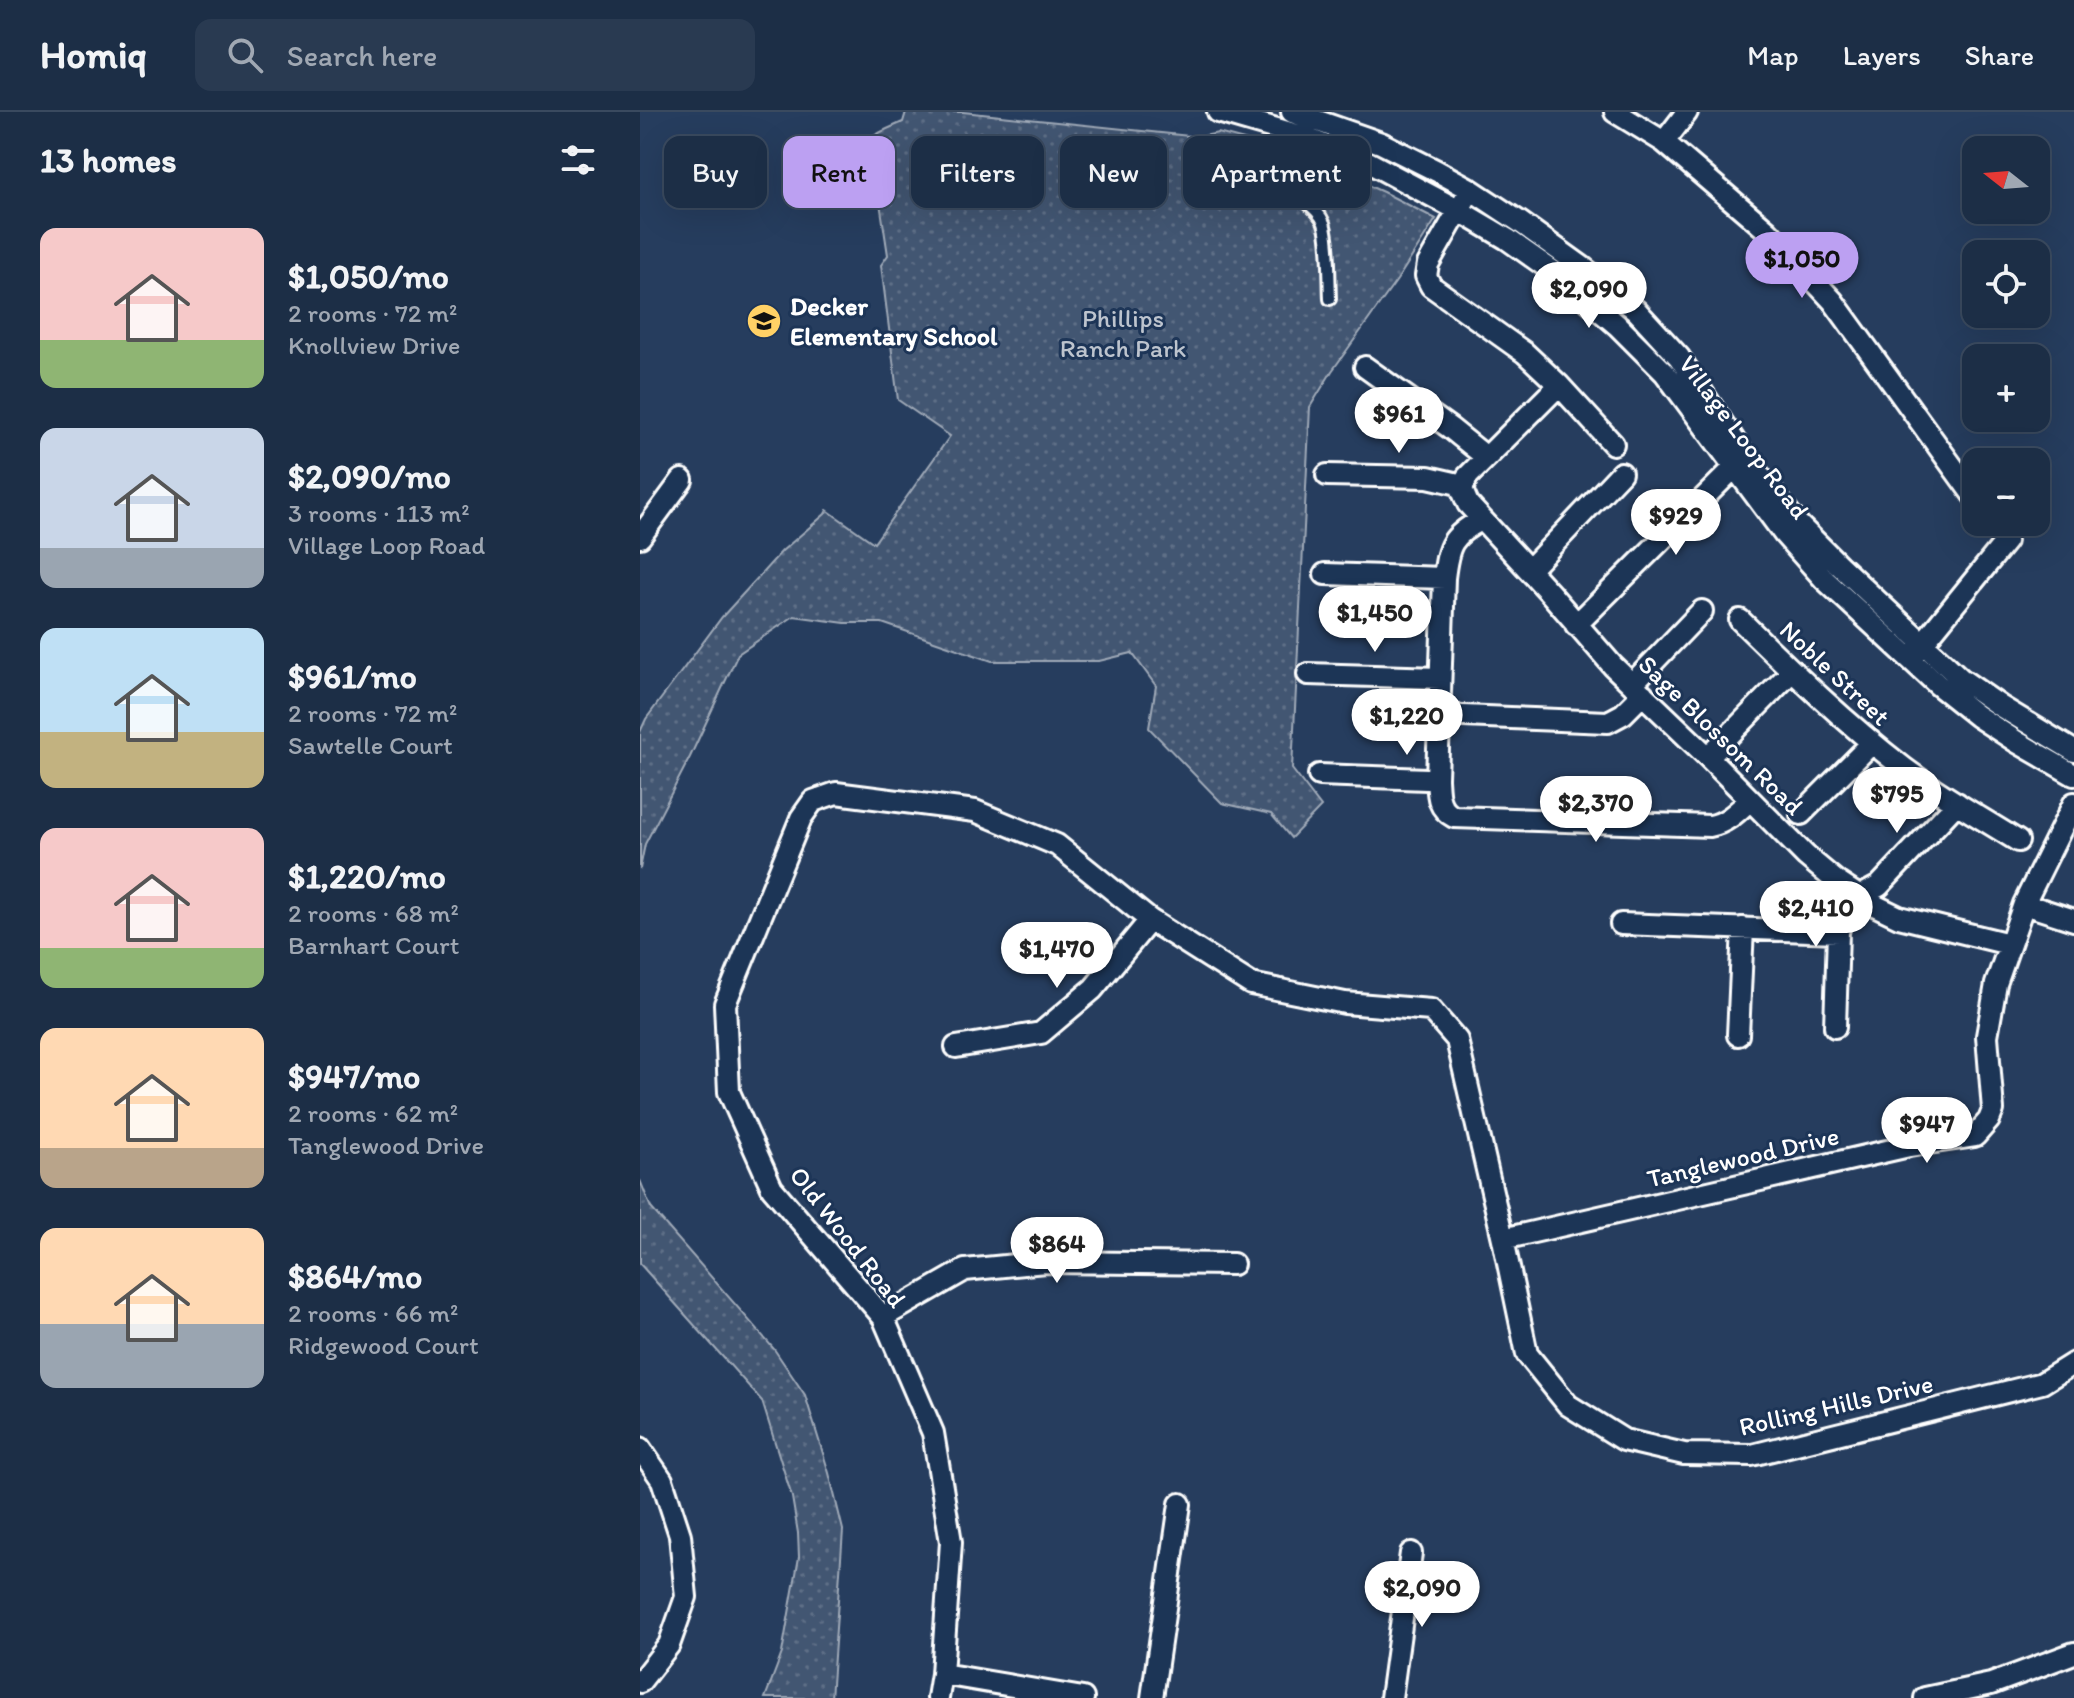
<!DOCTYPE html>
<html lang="en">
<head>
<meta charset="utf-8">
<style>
  :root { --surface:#1c2e46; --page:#293a51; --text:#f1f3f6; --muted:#a0a8b3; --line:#3a4a5f; --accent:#bca0f2 }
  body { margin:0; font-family:Itim,sans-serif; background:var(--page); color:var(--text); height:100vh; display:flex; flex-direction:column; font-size:30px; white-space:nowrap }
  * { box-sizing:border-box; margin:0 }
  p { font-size:26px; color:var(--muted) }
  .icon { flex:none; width:44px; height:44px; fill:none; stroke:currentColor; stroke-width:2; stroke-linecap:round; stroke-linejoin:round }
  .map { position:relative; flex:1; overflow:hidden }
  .sheet { display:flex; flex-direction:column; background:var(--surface); width:640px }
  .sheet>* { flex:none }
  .guide { position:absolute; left:24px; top:24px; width:760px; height:72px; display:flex; gap:16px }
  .needle { width:52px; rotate:287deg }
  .controls { position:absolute; left:1322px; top:24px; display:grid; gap:16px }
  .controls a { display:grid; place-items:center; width:88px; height:88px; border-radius:16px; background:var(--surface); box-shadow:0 8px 32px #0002,0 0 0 2px var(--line); font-size:40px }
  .price { position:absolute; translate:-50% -68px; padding:0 18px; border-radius:28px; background:#fff; color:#222; font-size:26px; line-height:52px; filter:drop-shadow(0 2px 4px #0008) }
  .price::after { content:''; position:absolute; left:50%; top:48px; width:24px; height:18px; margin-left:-12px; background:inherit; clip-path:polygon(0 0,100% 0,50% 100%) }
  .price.on { background:var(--accent); color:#111 }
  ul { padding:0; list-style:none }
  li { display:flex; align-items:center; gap:24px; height:200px; padding:0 40px }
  li span { display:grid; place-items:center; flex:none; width:224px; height:160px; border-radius:16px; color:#555 }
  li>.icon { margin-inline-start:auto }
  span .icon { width:96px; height:96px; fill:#fffc; stroke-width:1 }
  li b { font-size:34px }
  h2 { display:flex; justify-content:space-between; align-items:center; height:96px; padding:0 40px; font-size:34px }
  .pill { padding:0 28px; border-radius:16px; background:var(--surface); box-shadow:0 8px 32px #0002,0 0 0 2px var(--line); font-size:28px; line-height:72px }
  .pill.on { background:var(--accent); color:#111 }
  header { display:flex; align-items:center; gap:48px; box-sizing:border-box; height:112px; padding:0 40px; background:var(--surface); border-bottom:2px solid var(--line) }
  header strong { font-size:38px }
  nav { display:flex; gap:44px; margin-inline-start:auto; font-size:28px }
  .search { width:560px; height:72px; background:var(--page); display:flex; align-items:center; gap:20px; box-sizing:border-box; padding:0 28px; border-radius:16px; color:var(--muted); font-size:30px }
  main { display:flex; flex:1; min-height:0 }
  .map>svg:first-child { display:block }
  .grass { fill:url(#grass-dots); stroke:#a0aab8; stroke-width:2 }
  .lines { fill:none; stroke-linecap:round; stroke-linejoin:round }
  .service-casing { stroke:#fff; stroke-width:16 }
  .minor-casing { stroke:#fff; stroke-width:26 }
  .service { stroke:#1d3557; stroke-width:10 }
  .minor { stroke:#1d3557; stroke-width:20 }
  .labels { text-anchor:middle; stroke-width:6; stroke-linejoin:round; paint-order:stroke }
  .poi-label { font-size:26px; font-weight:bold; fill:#fff; stroke:#1d3557; text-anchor:start }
  .park-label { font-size:26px; fill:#bdc4ce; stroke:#1d3557 }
  .street-label { font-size:26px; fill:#fff; stroke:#1d3557 }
</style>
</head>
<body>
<header>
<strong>Homiq</strong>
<div class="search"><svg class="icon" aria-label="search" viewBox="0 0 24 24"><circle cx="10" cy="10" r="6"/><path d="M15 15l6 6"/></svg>Search here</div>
<nav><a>Map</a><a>Layers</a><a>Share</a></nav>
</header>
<main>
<section class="sheet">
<h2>13 homes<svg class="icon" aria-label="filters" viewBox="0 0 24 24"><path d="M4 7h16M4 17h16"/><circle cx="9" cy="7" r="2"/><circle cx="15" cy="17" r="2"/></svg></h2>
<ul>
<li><span style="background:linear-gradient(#f6c9c9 70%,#8fb573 0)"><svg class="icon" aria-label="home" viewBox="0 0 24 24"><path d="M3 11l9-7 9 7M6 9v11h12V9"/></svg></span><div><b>$1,050/mo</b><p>2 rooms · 72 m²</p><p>Knollview Drive</p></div></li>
<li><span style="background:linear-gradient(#c9d6e8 75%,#9aa5b1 0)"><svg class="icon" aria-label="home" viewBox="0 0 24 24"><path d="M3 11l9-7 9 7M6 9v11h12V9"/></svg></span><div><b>$2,090/mo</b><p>3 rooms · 113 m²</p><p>Village Loop Road</p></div></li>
<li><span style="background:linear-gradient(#bfe0f5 65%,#c2b280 0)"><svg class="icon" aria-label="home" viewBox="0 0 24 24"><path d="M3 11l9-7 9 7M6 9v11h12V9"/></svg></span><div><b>$961/mo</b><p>2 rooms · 72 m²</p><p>Sawtelle Court</p></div></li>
<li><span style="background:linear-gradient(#f6c9c9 75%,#8fb573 0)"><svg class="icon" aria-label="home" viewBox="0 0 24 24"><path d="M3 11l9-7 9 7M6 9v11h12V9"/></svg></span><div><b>$1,220/mo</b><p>2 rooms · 68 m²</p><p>Barnhart Court</p></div></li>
<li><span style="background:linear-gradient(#ffd9b3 75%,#b9a48a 0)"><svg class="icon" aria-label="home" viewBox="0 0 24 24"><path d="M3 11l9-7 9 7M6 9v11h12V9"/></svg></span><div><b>$947/mo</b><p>2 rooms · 62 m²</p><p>Tanglewood Drive</p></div></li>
<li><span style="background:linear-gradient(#ffd9b3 60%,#9aa5b1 0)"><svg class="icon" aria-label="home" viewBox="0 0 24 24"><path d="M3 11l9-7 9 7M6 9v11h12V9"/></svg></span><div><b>$864/mo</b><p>2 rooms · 66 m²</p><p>Ridgewood Court</p></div></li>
</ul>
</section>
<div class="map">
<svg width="1434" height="1586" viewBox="0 0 1434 1586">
  <defs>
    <pattern id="grass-dots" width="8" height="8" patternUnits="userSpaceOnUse" patternTransform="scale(2)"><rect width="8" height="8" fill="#425672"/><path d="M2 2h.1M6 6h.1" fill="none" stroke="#5e6f87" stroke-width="1.8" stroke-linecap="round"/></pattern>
  </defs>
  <rect width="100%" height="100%" fill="#263d5e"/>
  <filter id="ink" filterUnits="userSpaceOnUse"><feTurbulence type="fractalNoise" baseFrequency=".0125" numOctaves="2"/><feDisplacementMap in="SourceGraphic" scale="16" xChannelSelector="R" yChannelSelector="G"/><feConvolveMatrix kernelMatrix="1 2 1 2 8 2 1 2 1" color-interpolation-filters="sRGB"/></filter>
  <g filter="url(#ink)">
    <path class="grass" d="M266,0H323L559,25L578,21L657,42L743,80L796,107L757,168L692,259L670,295L652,657L681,695L651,726L631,702L582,691L509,616L516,574L492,541L459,549H352L242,511H205L154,504L98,542L50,645L5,732L0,757V620L6,607L82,505L142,439L185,402L187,398L234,431L310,324L258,288L241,153L248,143L236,64L233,56L214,49C218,27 245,18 263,10Z
      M0,1068L11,1096L134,1237L165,1283L189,1361L203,1418L191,1586H125L142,1541L159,1445L158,1421L152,1385L122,1289L0,1152Z"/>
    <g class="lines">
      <g class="service-casing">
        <path id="service" d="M661,23C655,44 644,71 664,88C672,95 680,101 684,111C690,128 689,168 690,187"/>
      </g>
      <g class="minor-casing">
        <path id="minor" d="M578,0L661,24L728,50L818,98L867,127L918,163L977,213L1025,261L1144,422L1185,468L1298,573L1337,604L1377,630L1434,663
          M652,0L741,31L797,59L830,77L880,110L944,156L996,198L1039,245L1105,345L1157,411L1199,453L1321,567L1360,594L1434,639
          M975,0L1024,30L1128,119L1193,189L1336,387
          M1024,30L1047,0
          M825,87L788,152L786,164L791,174L885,241L919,273L973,332
          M725,255L810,316L846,345
          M919,273L827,365L822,378L828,392L910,481L973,554L1068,645L1166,744L1196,769L1226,789L1259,805L1369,832
          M687,363L788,365L823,373
          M0,425L42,368
          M889,458L981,361
          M685,462L804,466
          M1100,508C1153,560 1205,611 1264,656C1300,683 1340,705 1378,729
          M936,513L1102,348
          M1275,541L1366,429L1353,410
          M668,562L800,566
          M992,572L1062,499
          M799,603L968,610L983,602L1003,582
          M1068,645L1152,559
          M679,663L787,667L797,666C798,683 797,696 814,705L1070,714C1087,711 1098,699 1110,688
          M797,666L804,466C808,433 811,424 841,408
          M1161,702L1232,631
          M1384,792L1434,808
          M981,812L1198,820
          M1195,915L1198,820L1203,802L1219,785L1239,774L1317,691
          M1098,923L1103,816
          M316,935L401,921L453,877L510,808
          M863,1127L1269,1034L1335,1024L1349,1008L1353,998L1347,924L1356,872L1384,792L1434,691
          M243,1205L325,1158L405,1150L593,1152
          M0,1336L22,1368L40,1423L46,1485L29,1533L0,1570
          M302,1562L443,1586
          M298,1586L302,1562L311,1430L293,1321L243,1205L132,1076L89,980L85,892L161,706L173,689L196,681L335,699L417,733L510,808L611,872L705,891L791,898L817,928L863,1127L887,1242L928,1293L984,1328L1044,1342L1112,1343L1402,1271L1434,1251
          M512,1586L540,1392
          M751,1586L771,1441
          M1285,1586L1351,1572L1434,1541"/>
      </g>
      <use href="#service" class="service"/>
      <use href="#minor" class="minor"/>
    </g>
  </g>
  <defs>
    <g id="school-disc" transform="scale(1.8)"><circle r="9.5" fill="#ffd166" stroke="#1d3557"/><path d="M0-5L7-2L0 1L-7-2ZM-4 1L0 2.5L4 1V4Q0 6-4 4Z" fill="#111"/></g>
  </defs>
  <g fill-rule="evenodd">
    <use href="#school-disc" x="124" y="209"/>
  </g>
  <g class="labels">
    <g class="poi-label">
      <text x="150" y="203">Decker<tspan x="150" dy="30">Elementary School</tspan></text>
    </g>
    <g class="park-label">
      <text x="483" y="215">Phillips<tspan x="483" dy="30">Ranch Park</tspan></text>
    </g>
    <g class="street-label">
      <text transform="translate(1104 325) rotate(53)" y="9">Village Loop Road</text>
      <text transform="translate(1195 561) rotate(43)" y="9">Noble Street</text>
      <text transform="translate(1081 623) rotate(44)" y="9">Sage Blossom Road</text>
      <text transform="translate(1103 1045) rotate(-13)" y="9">Tanglewood Drive</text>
      <text transform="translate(208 1125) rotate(52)" y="9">Old Wood Road</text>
      <text transform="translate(1196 1293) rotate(-13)" y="9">Rolling Hills Drive</text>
    </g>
  </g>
</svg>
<div class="controls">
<a><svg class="needle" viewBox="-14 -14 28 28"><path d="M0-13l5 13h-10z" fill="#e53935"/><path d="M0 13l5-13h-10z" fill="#a0a8b3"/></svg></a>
<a><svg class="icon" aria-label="locate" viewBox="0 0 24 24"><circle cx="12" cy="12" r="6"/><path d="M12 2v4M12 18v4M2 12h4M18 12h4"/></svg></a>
<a>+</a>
<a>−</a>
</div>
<b class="price on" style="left:1162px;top:188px">$1,050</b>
<b class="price" style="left:949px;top:218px">$2,090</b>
<b class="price" style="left:759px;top:343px">$961</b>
<b class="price" style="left:1036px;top:445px">$929</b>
<b class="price" style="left:735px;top:542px">$1,450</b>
<b class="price" style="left:767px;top:645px">$1,220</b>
<b class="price" style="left:1257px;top:723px">$795</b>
<b class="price" style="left:956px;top:732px">$2,370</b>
<b class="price" style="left:1176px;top:837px">$2,410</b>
<b class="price" style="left:417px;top:878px">$1,470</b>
<b class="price" style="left:1287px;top:1053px">$947</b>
<b class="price" style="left:417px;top:1173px">$864</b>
<b class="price" style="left:782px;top:1517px">$2,090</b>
<div class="guide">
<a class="pill">Buy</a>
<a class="pill on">Rent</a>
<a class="pill">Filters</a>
<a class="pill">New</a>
<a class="pill">Apartment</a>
</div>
</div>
</main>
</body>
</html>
